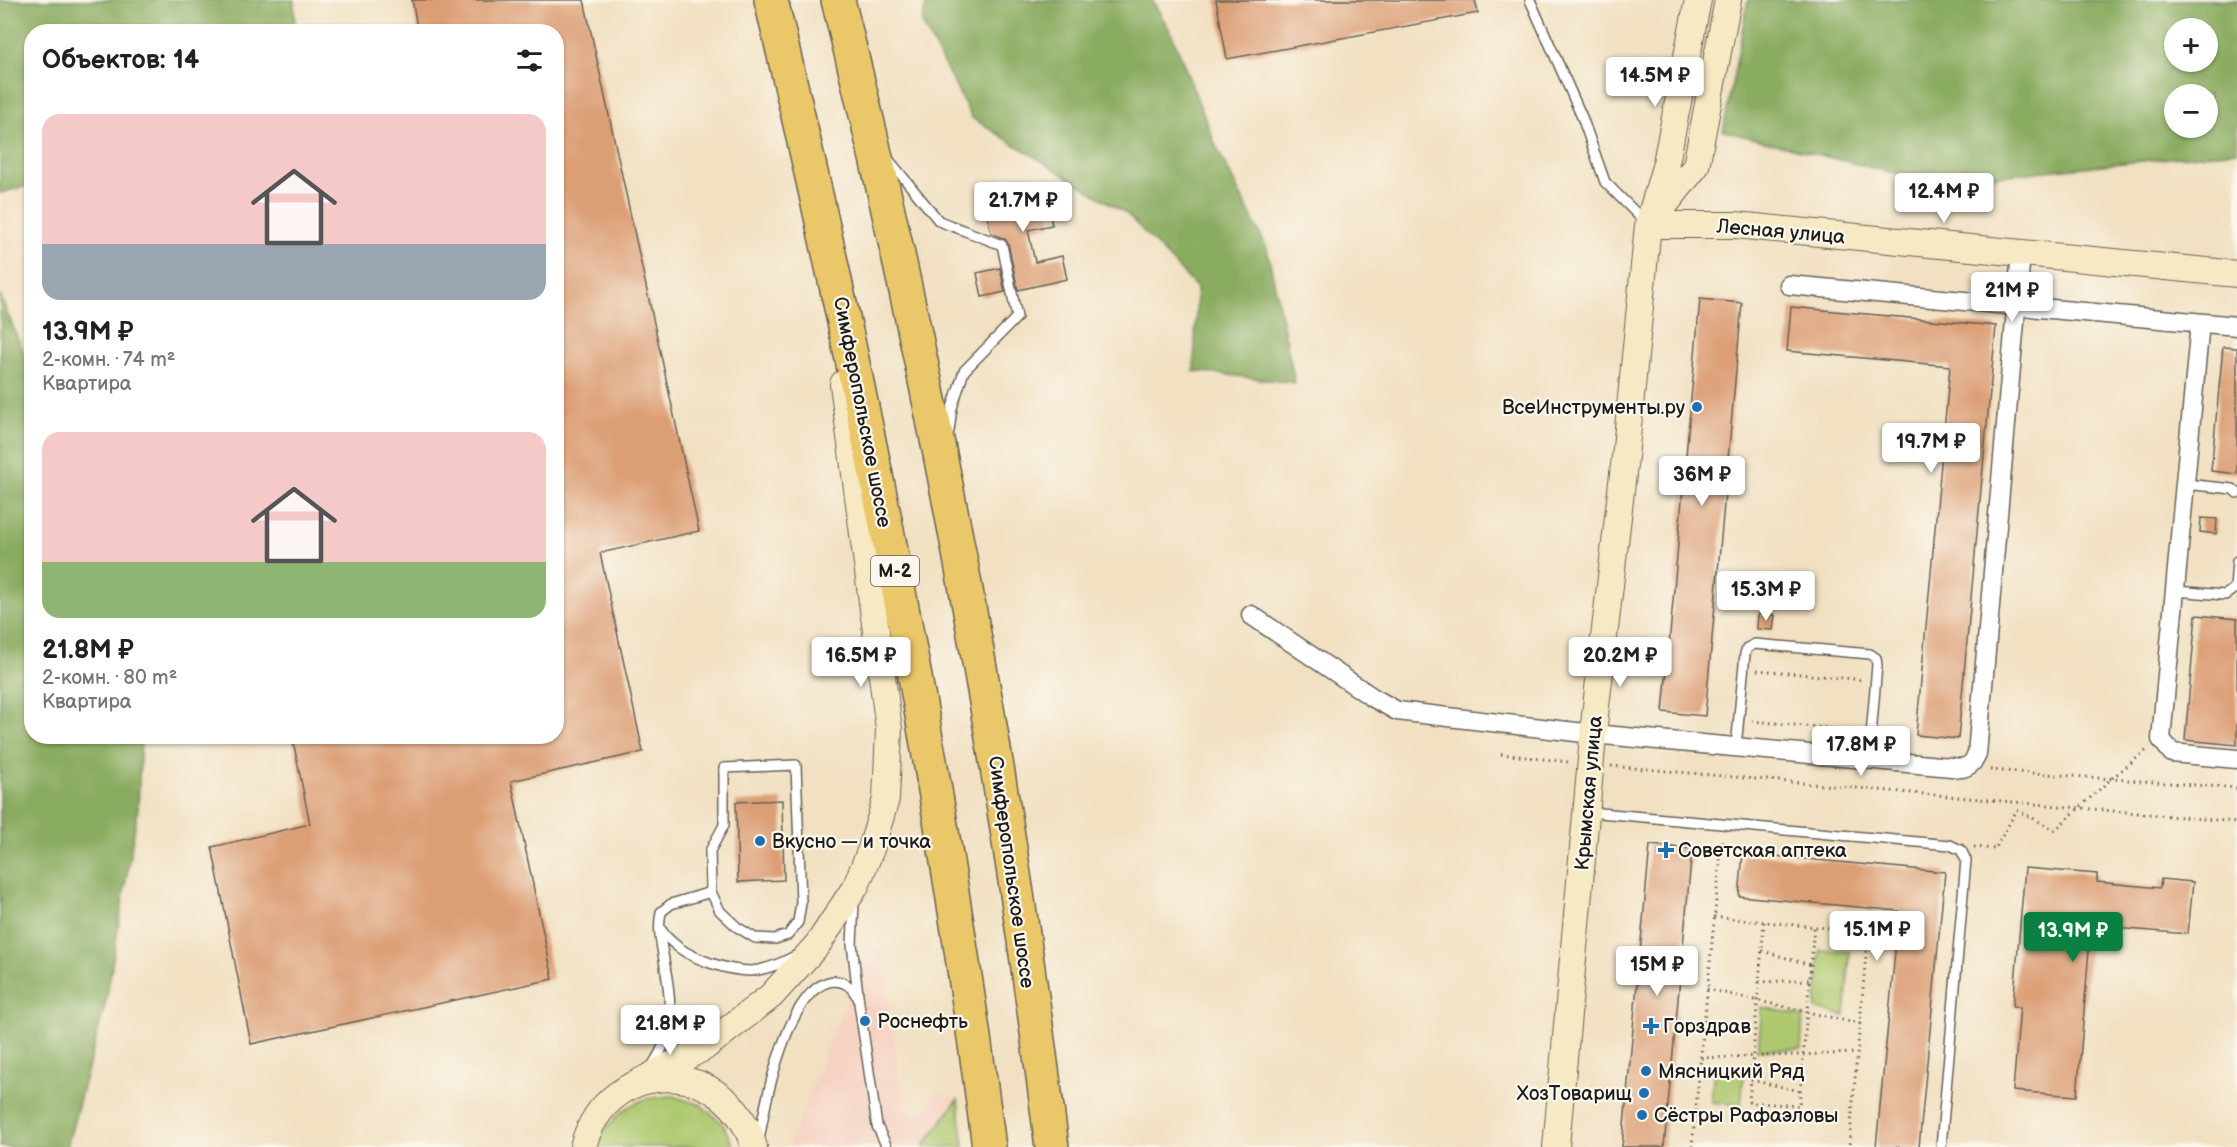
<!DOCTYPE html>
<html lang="ru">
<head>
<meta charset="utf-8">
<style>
  :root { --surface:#fff; --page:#f6f6f6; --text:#202124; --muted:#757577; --accent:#0b8043 }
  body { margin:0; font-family:"Balsamiq Sans",sans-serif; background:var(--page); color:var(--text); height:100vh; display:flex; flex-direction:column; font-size:22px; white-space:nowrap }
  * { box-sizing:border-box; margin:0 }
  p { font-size:20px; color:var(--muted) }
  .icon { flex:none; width:33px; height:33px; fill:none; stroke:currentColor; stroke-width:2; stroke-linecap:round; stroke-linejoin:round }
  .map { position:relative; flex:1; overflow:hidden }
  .drawer { position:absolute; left:24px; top:24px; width:540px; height:720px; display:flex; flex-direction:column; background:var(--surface); border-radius:24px; box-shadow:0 2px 4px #0004 }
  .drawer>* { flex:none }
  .buttons { position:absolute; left:2164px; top:18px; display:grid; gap:12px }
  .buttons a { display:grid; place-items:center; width:54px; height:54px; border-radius:50%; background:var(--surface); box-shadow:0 2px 4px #0004; font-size:30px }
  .price { position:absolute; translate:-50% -51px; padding:0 14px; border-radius:6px; background:#fff; color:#222; font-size:20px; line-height:39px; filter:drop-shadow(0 2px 3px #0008) }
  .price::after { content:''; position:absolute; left:50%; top:36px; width:18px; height:14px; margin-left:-9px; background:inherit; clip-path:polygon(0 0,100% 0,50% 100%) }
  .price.selected { background:var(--accent); color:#fff }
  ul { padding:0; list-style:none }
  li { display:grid; align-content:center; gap:12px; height:318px; padding:0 18px }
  li span { display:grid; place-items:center; height:186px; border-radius:18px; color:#555 }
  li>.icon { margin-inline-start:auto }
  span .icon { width:108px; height:108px; fill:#fffc; stroke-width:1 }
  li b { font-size:26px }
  h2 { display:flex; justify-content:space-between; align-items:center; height:72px; padding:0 18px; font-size:26px }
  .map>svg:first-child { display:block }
  .built { fill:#f5d2c2 }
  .green { fill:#adc86e; stroke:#647245; stroke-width:1.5 }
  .forest { fill:#8aac61; stroke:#53643e; stroke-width:1.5; fill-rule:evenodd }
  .building { fill:#dc9e75 }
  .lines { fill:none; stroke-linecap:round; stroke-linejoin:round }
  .lane-casing { stroke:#676156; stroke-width:12 }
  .street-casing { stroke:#676156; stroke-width:21 }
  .secondary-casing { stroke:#676156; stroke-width:28 }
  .highway-casing { stroke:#676156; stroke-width:36 }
  .path { stroke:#676156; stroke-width:3; stroke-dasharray:1.5 4.5; stroke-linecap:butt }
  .lane { stroke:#fff; stroke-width:9 }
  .street { stroke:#fff; stroke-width:18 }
  .secondary { stroke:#f7e9c3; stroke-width:26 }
  .highway { stroke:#eac769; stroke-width:33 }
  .poi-dot { fill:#1f6fb2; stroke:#fbf7ec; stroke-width:2 }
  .labels { text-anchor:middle; stroke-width:4.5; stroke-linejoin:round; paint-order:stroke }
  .shield { fill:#fbf7ec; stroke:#5f5e5a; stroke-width:1.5 }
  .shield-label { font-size:18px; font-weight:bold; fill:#1c1c1c }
  .street-label { font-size:20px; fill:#1c1c1c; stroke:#fbf7ec }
  .poi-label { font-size:20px; fill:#1c1c1c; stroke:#fbf7ec; text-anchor:start }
</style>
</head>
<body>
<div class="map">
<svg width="2237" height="1147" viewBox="0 0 2237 1147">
  <rect width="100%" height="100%" fill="#fbf7ec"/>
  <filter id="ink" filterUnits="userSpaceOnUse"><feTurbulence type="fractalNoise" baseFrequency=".0167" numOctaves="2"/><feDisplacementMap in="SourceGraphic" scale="12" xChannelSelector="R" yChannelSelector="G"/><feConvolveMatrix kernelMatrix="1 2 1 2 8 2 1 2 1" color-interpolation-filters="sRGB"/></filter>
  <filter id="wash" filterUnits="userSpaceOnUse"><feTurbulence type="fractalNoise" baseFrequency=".008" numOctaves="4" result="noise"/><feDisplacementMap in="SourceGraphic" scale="24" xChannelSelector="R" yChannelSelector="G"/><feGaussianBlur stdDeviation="1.35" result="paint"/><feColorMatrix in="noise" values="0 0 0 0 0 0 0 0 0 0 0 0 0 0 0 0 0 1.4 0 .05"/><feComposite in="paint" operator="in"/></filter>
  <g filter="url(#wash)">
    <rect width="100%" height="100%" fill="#f1e0c1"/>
    <path class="built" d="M882,948L903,1101L907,1109L914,1115L927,1110L936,1092L958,1099L964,1147H788L866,949Z"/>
    <path class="green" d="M1820,950L1850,952L1845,1016L1816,1009Z
      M1762,1007L1803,1016L1801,1049L1758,1050Z
      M1714,1069L1744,1071L1741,1105L1711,1102Z
      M672,1096L701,1105L723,1124L734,1147H598C602,1127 624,1106 643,1100C652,1097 663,1097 672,1096Z
      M958,1099L964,1147H923L925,1144Z"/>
    <path class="forest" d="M0,0H294L295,31L32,32L31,185L0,193Z
      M927,0H1152L1171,32L1216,146L1267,248L1295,383L1194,371L1197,288L1127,214L972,118L922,23Z
      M1748,0H2237V151L1961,180L1889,172L1723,131ZM2208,28V62H2175V28ZM2208,94V128H2175V94Z
      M0,295L31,371L32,736L141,737L138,808L106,1001L67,1147H0Z"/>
    <g id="blocks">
      <path class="building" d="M412,0H584L699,531L600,553L643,752L511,781L553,979L251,1044L212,847L310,824L292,736H556V32H418Z
        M1216,0H1475L1478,13L1227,59Z
        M1033,184L1036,197L1046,195L1052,225L1028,230L1035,262L1062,256L1067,279L1018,290L1008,243L1005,239L991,233L982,195Z
        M1000,268L1005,292L982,297L977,273Z
        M1700,299L1742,303L1705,716L1663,712Z
        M1791,307L1996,326L1958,739L1916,735L1950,366L1787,351Z
        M2223,347L2237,348V474L2211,471Z
        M2201,518L2217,519L2216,534L2200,532Z
        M1758,614L1775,615L1773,630L1757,629Z
        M2196,615L2237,619V745L2185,740Z
        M782,800L784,880L738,882L736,802Z
        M1650,845L1692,849L1679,989L1664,1147H1622Z
        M1743,853L1945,872L1919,1147H1876L1899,911L1739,896Z
        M2025,868L2097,874V882L2160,888L2161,879L2193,882L2188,934L2091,926L2077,1096L2013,1091L2020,1007L2013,1006Z"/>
    </g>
  </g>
  <g filter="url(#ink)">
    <use href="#blocks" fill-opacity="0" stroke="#676156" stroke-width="1.5"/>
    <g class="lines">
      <g class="lane-casing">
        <path id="lane" d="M1530,0L1582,117L1605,182L1646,223
          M889,160L939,221L1002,245L1017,317L964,371L952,408L949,431
          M2185,484L2233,489L2237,493
          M2175,591L2225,595L2235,588L2237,561
          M1736,747L1745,654L1747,648L1755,644L1870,654L1876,658L1877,665L1869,759
          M796,765L801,903L798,922L788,935L775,939L755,938L737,927L720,911L711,892L710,851L724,825V768Z
          M1589,812L1950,845L1961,850L1966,860L1941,1147
          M854,903L852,944L859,1003L877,1126L887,1147
          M660,928C663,933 667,938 672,942C688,958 728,971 751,971C765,970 782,963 795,956
          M651,1067C678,1031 670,995 663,954C660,939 658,927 661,912L671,904L711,892
          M759,1142C764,1105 788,984 834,981C844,981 852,987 856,995"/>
      </g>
      <g class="street-casing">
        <path id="street" d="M1789,285L2237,326
          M2200,323L2161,739L2172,753L2237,759
          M1251,615L1372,697L1397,711L1593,734L1962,768C1970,766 1974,762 1977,754L2021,253"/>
      </g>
      <g class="secondary-casing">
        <path id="secondary" d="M1656,216L1696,166L1728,0
          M1648,225H1735L2237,274
          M641,1081L705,1047L771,996L818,944L856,886L871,849L886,799L889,729L843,384
          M583,1147C607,1055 728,1056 754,1147
          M1556,1147L1595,715L1626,448L1648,225L1666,163L1698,0"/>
      </g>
      <g class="highway-casing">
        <path id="highway" d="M771,0C861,379 939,761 989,1147
          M838,0C932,376 1004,762 1052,1147"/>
      </g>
      <path class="path" d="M1757,670L1864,680
        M1752,721L1859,731
        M1501,754L1569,762
        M1611,766L2237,822
        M1990,770L2237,788
        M1974,847L1995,849L2017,810L2055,830L2112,778L2148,749
        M1714,917L1868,932L1849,1147
        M1764,922L1749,1102L1799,1106L1814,927
        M1762,951L1811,965
        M1759,982L1810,980
        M1707,989L1860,1024
        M1701,1058L1857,1053
        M1751,1080L1800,1091
        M1692,1147L1722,840"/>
      <use href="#lane" class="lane"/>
      <use href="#street" class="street"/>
      <use href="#secondary" class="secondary"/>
      <use href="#highway" class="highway"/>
    </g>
  </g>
  <g class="poi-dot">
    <circle cx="1697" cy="407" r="6"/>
    <circle cx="760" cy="841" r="6"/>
    <path d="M1663 841h6v6h6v6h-6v6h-6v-6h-6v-6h6z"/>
    <circle cx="865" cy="1021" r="6"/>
    <path d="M1648 1017h6v6h6v6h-6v6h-6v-6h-6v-6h6z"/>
    <circle cx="1646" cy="1071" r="6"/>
    <circle cx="1644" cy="1093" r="6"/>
    <circle cx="1642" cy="1115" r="6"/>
  </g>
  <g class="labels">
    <rect class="shield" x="871" y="556" width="48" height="30" rx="4.5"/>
    <g class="shield-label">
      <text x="895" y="577">М-2</text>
    </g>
    <g class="street-label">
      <text transform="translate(1781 231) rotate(5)" y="7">Лесная улица</text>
      <text transform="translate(863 412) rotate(79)" y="7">Симферопольское шоссе</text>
      <text transform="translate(1588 793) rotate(-85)" y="7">Крымская улица</text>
      <text transform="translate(1012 872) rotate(82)" y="7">Симферопольское шоссе</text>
    </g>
    <g class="poi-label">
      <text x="1685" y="414" text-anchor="end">ВсеИнструменты.ру</text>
      <text x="772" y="848">Вкусно — и точка</text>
      <text x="1678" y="857">Советская аптека</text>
      <text x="877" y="1028">Роснефть</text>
      <text x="1663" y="1033">Горздрав</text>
      <text x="1658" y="1078">Мясницкий Ряд</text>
      <text x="1632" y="1100" text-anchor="end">ХозТоварищ</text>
      <text x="1654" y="1122">Сёстры Рафаэловы</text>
    </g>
  </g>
</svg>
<div class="buttons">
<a>+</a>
<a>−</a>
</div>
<b class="price" style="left:1655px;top:108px">14.5M ₽</b>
<b class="price" style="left:1944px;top:224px">12.4M ₽</b>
<b class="price" style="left:1023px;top:233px">21.7M ₽</b>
<b class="price" style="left:2012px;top:323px">21M ₽</b>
<b class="price" style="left:1931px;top:474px">19.7M ₽</b>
<b class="price" style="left:1702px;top:507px">36M ₽</b>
<b class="price" style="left:1766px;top:622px">15.3M ₽</b>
<b class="price" style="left:861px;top:688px">16.5M ₽</b>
<b class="price" style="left:1620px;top:688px">20.2M ₽</b>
<b class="price" style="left:1861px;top:777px">17.8M ₽</b>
<b class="price" style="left:1877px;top:962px">15.1M ₽</b>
<b class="price selected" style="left:2073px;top:963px">13.9M ₽</b>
<b class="price" style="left:1657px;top:997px">15M ₽</b>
<b class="price" style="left:670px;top:1056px">21.8M ₽</b>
<section class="drawer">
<h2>Объектов: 14<svg class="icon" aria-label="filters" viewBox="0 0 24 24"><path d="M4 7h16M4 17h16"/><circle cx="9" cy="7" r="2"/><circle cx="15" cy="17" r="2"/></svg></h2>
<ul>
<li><span style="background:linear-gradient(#f6c9c9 70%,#9aa5b1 0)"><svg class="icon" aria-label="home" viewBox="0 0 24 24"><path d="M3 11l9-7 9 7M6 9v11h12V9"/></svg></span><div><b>13.9M ₽</b><p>2-комн. · 74 m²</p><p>Квартира</p></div></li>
<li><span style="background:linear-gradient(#f6c9c9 70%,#8fb573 0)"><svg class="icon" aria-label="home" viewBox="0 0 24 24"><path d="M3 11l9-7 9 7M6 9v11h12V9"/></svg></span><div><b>21.8M ₽</b><p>2-комн. · 80 m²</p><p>Квартира</p></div></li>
</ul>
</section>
</div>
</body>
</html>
